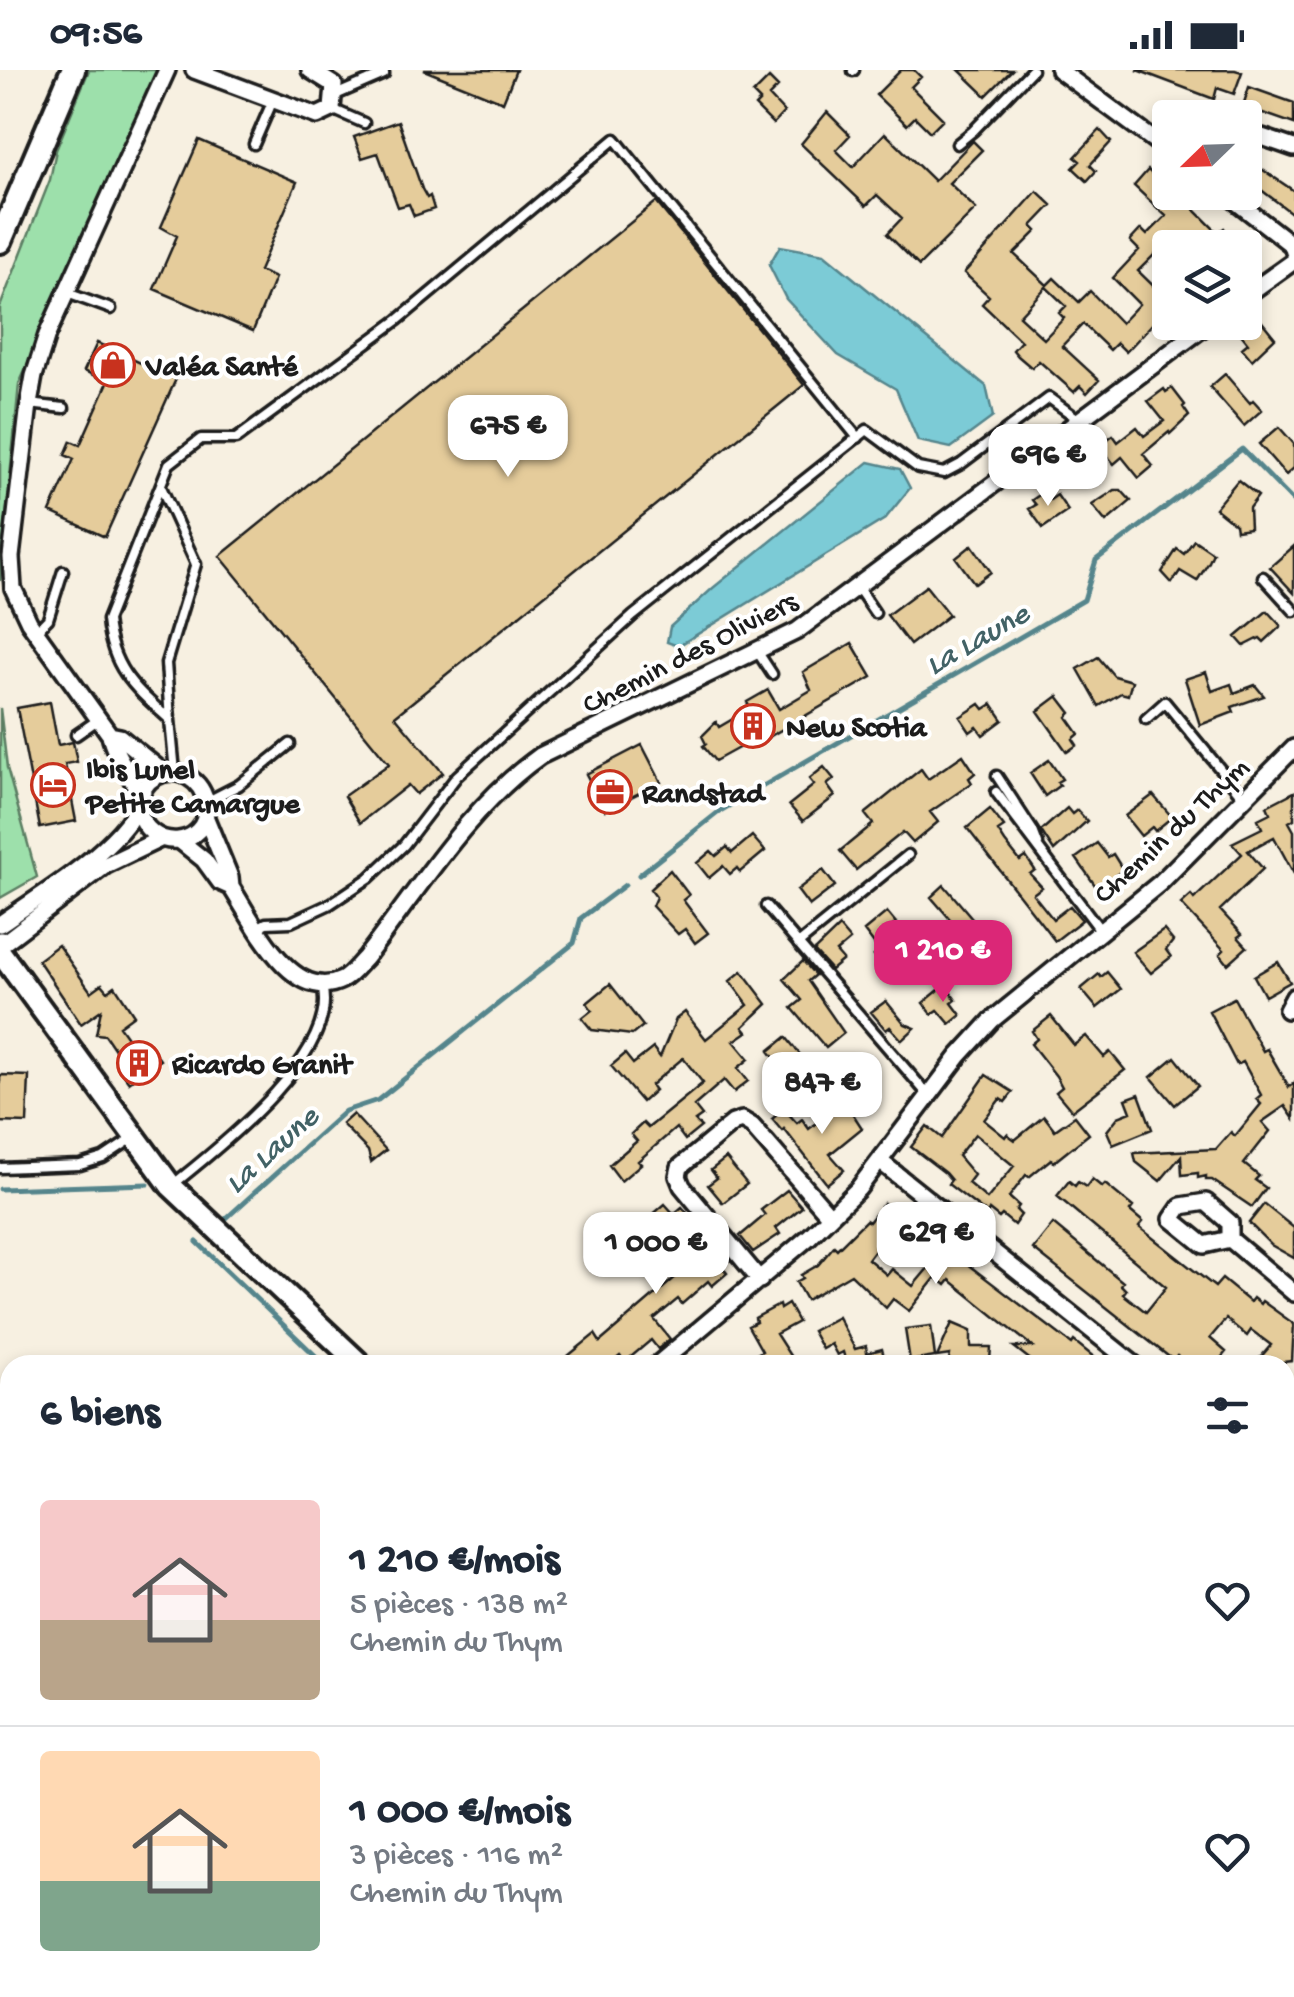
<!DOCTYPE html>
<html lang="fr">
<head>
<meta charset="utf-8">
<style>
  :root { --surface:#fff; --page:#f2f2f3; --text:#1f2937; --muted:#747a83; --line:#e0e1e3; --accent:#db2777 }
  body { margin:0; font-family:"Gochi Hand",sans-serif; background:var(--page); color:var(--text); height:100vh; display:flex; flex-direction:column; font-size:38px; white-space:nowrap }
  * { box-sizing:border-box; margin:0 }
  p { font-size:32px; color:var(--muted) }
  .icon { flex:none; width:55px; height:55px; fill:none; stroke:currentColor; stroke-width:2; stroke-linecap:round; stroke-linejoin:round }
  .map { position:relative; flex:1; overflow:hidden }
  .drawer { position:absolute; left:0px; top:1285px; width:1295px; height:642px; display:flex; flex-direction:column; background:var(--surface); border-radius:30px 30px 0 0; box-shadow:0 5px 15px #0003 }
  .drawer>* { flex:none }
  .needle { width:65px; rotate:247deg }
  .tools { position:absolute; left:1152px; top:30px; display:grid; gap:20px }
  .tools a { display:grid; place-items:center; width:110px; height:110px; border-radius:10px; background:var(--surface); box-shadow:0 5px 15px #0003; font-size:50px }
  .price { position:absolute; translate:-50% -85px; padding:0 22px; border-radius:20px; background:#fff; color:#222; font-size:32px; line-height:65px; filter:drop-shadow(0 2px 5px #0008) }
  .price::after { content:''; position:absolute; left:50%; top:60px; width:30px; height:22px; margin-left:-15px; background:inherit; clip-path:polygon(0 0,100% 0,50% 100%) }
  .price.current { background:var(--accent); color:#fff }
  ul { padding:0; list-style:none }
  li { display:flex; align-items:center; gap:30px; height:250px; padding:0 40px }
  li+li { border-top:2px solid var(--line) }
  li span { display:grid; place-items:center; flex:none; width:280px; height:200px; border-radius:10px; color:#555 }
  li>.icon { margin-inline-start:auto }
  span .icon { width:120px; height:120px; fill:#fffc; stroke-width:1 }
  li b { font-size:42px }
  h2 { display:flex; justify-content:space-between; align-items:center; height:120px; padding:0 40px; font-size:42px }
  .status { display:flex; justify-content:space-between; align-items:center; height:70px; padding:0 50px; background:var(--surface); direction:ltr }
  .status svg { height:28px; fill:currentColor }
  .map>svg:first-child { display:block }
  .green { fill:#9de0ab; stroke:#5c7e64; stroke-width:2.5 }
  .water { fill:#7bcbd6; stroke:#55858c; stroke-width:2.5 }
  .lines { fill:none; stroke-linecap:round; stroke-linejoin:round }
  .stream { stroke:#55858c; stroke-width:5 }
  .building { fill:#e5cc9b; stroke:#1c1c1c; stroke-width:2.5; fill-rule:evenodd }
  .service-casing { stroke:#1c1c1c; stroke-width:15 }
  .minor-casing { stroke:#1c1c1c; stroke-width:22 }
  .tertiary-casing { stroke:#1c1c1c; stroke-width:28 }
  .secondary-casing { stroke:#1c1c1c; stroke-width:30 }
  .service { stroke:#fff; stroke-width:8 }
  .minor { stroke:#fff; stroke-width:15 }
  .tertiary { stroke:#fff; stroke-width:20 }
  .secondary { stroke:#fff; stroke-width:22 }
  .labels { text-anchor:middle; stroke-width:8; stroke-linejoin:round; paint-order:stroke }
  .poi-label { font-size:30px; font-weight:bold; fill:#1c1c1c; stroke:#fff; text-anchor:start }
  .street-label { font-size:30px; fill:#1c1c1c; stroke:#fff }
  .water-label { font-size:32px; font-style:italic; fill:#426266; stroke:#fff }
</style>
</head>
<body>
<div class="status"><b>09:56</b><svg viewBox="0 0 49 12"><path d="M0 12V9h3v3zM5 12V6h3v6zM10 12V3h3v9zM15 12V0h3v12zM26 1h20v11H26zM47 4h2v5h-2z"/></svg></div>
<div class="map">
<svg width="1294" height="1927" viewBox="0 0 1294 1927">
  <rect width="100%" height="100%" fill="#f7f0e1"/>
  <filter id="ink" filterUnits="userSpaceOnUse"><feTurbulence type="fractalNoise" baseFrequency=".01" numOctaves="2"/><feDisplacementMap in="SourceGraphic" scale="20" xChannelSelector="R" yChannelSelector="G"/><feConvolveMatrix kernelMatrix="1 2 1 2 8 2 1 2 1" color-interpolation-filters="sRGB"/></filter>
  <g filter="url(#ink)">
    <path class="green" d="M89,0H161L19,314L0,511V237L50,110L56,80Z
      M0,638L7,698L37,807L0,828Z
      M1294,1336V1927H1126L1114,1918H1285V1337Z"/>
    <path class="water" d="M780,176L824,184L986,316L993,347L951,378L918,371L896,319L838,285L786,229L769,195Z
      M869,392L900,399L910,418L885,449L678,576L667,572L670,557L713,518Z"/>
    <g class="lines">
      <path class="stream" d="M639,805L720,741L1084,530L1096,490L1242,379L1294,432
        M0,1119L148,1114
        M221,1153L345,1041L378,1030L574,873L581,848L625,815
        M197,1172L321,1291L315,1295
        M0,1506L10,1500"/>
    </g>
    <path class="building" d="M424,0H516L503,32Z
      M901,0H914L921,7L911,17L943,49L930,62L915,47L907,55L876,25Z
      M959,0H1012L986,26Z
      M1137,0H1235L1242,2L1234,24L1217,18L1214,29Z
      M769,8L778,17L769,26L784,42L773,54L755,36L760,31L753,24Z
      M1249,17L1294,33V54L1243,36Z
      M827,42L850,65L836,80L853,97L885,63L934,111L973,71L982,80L949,113L976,139L919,196L887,164L902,148L877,125L866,136L801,74Z
      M398,51L422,119L427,128L430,126L434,139L414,146L409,134L398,137L378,83L362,88L354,67Z
      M1100,60L1111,72L1090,95L1096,101L1087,111L1073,98L1080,91L1075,87Z
      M199,70L297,112L259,201L275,208L253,261L154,219L177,166L161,157Z
      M1257,96L1294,121V145L1247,109Z
      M1148,100L1170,122H1194L1186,131L1218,163L1224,158L1238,178L1201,177L1188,164L1179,172L1173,166L1138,201L1170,232V263L1156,250L1126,282L1117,273L1110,280L1083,254L1062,276L1099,310L1087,323L1080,316L1074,322L1039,291L1032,298L1018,286L1013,280L1021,271L982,234L989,226L964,203L1037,121L1052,135L1032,156L1037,161L1014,184L1047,215L1054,208L1079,232L1090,221L1121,253L1139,234L1113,208L1139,180L1130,171L1141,159L1147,165L1166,146L1134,116ZM1046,217L1066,236L1059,243L1064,248L1044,269L1019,246Z
      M656,132L804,315L395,646L443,703L416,724L408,715L360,753L344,726L389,694L220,486Z
      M1259,248L1275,268L1252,290L1242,278L1248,273L1240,263Z
      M97,273L176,309L105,467L50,442L74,389L65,385L71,371L80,375L108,312L84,301Z
      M1225,304L1250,333L1253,330L1262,340L1244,356L1210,317Z
      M1172,318L1185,335L1183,337L1189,346L1170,364L1169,362L1143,384L1153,396L1139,408L1122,387L1114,394L1099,376L1113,365L1118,372L1137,357L1144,366L1164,351L1148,331L1164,319L1166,322Z
      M1279,357L1294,374V398L1286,405L1259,374Z
      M1238,410L1258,426L1249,438L1250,458L1236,460L1235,454L1215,438Z
      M1115,420H1121L1131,431L1106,452L1092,435Z
      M1045,421L1050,430L1057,425L1068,441L1043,458L1029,439L1036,435L1032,430Z
      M1194,470L1213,483L1209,492L1197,511L1180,501L1172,513L1162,502L1177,479L1184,484Z
      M972,475L991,502L975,514L956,488Z
      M1294,476V523L1270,497Z
      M926,516L949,545L910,575L887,545Z
      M1267,541L1281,556L1264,572L1260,568L1244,576L1236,567Z
      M852,573L872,607L767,668L764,664L715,691L703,676L706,674L702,666L716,652L719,657L743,643L750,638L747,632L768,620L779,639L811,620L803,602Z
      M1098,587L1114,606L1132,611L1128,625L1121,623L1099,636L1078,599Z
      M1206,602L1212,621L1231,614L1234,623L1255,615L1264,626L1232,637L1234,642L1200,655L1185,609Z
      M1058,626L1071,643L1067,647L1079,664L1073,669L1077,675L1067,682L1038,641Z
      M50,632L58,675L73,672L77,692L65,694L76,751L40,758L17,638Z
      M980,634L984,639L992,634L1003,650L983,665L977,657L970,662L960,647Z
      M642,675L661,712L605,740L586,704Z
      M963,685L975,703L969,708L972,713L930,742L938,752L913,773L903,762L856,800L840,781L873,754L865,744L921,699L928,709Z
      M1049,690L1062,709L1057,712L1060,715L1045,726L1030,703Z
      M824,697L834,709L827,715L835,726L803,751L789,735L814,715L809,709Z
      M1294,722V749L1289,752L1294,761V804L1274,767L1248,781L1263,799L1220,840L1242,864L1238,867L1247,877L1228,894L1220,884L1224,880L1181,834L1191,825L1194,829L1242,784L1232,773L1262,758L1258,749L1270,743L1267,736Z
      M1153,725L1172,747L1155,761L1152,757L1141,766L1125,746Z
      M1067,738L1072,744L1077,740L1087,751L1054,781L1041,761Z
      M990,739L1004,757L998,761L1005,772L1020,791L1026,787L1035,800L1030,804L1042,817L1033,824L1053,849L1070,836L1082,850L1055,871L967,758Z
      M752,766L765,781L740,802L737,798L730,804L723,796L709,808L697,793L711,781L716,786L727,777L732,783Z
      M1097,773L1108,787L1113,784L1123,800L1097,818L1076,788Z
      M670,800L689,825L683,830L708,863L695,873L685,859L678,864L652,836L656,827L650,819Z
      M823,800L835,816L809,836L797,820Z
      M944,815L990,869L980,877L988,887L976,897L972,892L965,897L951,879L957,874L942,855L950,849L931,827Z
      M887,842L896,853L890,859L888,876L903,894L890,905L874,886L880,882L864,861Z
      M839,857L850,870L836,882L843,890L831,900L814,881Z
      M1164,860L1173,871L1166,880L1171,887L1151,903L1133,882Z
      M58,875L91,922L102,914L108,921L115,916L134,945L119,956L138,983L149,974L160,990L129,1012L118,997L124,993L105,965L96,964L101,940L81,954L38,890Z
      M803,891L815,905L808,911L844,963L826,978L792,938L802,930L784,909Z
      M1278,892L1290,912L1265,926L1254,906Z
      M742,901L767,934L743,957L747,962L734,971L749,989L738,998L748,1011L734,1022L724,1010L694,1036L702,1046L695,1051L701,1057L685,1070L676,1058L638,1091L641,1094L621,1111L609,1095L637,1071L631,1064L643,1053L648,1058L703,1013L683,988L651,1015L655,1020L642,1032L611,996L625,984L633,994L653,978L660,987L676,949L685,942L706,969L748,935L730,911Z
      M1107,902L1121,919L1097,938L1081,919L1099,904L1101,907Z
      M610,914L643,956L632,965L592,960L582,948L592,940L587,933Z
      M945,915L956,930L952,933L961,945L950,954L938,940L932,944L923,933Z
      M1234,928L1263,981L1267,979L1289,1017L1294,1013V1049L1285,1036L1262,1052L1270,1061L1244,1094L1259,1106L1255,1110L1266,1118L1252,1137L1212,1110H1206V1106L1198,1108V1103L1182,1105L1181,1086L1160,1111L1136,1092L1134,1083L1216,1079L1231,1062L1235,1066L1261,1034L1256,1029L1261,1025L1243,992L1237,995L1209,941Z
      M886,931L905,954L915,958L902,970L890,957L886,960L871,942Z
      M1051,946L1074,975L1086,966L1104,987L1110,982L1125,1000L1072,1041L1056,1022L1062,1017L1056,1006L1031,974L1037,969L1032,961Z
      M786,967L806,992L799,998L805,1004L794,1013L769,981Z
      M1175,987L1198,1016L1175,1035L1151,1007Z
      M0,1005L29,1006L27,1053L0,1052Z
      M986,1005L1013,1022L1005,1032L1000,1029L984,1050L1005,1067L1007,1064L1015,1070L1044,1046L1055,1060L1075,1046L1089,1064L1054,1092L1051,1089L1029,1107L1026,1105L1009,1127L1019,1136L1016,1140L1021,1145L1014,1155L1002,1145L999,1148L989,1140L987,1144L948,1114L951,1110L945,1103L911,1077L927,1056L942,1068ZM975,1064L1014,1096L987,1129L968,1113L974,1105L958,1086Z
      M838,1021L862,1058L830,1084L844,1100L827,1114L784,1059L782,1061L772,1049L784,1039L797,1053L802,1049L809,1059L838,1036Z
      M1139,1024L1152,1059L1113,1075L1107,1061L1118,1047L1131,1042L1126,1029Z
      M353,1044L386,1080L371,1092L368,1081L342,1054Z
      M726,1088L747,1114L723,1133L708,1115L717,1108L711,1100Z
      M1092,1109L1102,1117L1105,1114L1133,1137L1130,1141L1143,1152L1139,1157L1215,1217L1222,1209L1250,1232L1253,1228L1260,1234L1262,1231L1294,1254L1292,1291L1254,1295L1271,1275L1251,1260L1247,1266L1226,1249L1210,1268L1226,1282L1215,1295H1189L1177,1286L1173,1290L1033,1179L1053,1154L1123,1212L1121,1215L1126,1220L1123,1224L1146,1242L1166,1217L1057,1126L1069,1111L1075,1116L1078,1112L1086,1117Z
      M787,1120L802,1137L776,1158L780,1164L753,1182L740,1166L765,1145L761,1140Z
      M884,1133L901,1145L868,1189L887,1205L892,1199L913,1216L929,1197L907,1180L923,1159L945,1177L949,1172L958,1179L954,1184L1072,1274L1074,1271L1095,1288L1089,1295H1037L1014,1277H1033L950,1210L946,1215L936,1207L909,1241L893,1229L886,1238L851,1204L806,1230L796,1212L803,1208L801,1205L818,1195L834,1176L837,1179L866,1150L869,1152Z
      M665,1134L674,1144L682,1137L693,1150L689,1153L727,1203L712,1216L708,1211L682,1234L678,1229L654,1249L670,1269L658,1279L651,1270L625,1292L620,1286L609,1295H575L568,1286L595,1264L600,1272L691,1194L693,1189L651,1146Z
      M1264,1134L1294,1158V1188L1271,1175L1249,1153Z
      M788,1234L798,1252L776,1264L796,1295H760L755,1285L762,1281L748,1256L756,1252L755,1248L779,1235L780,1239Z
      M838,1247L855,1279L866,1276L867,1283L882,1279L886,1295H839L838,1290L845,1289L843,1282L837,1285L831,1274L822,1279L812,1261Z
      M952,1253L971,1261V1277H991L990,1291H949L950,1285L937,1287Z
      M931,1256L935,1287L910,1291L905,1259Z"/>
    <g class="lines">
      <g class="service-casing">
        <path id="service" d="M853,1L854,0
          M333,26L384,4
          M332,39L364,53
          M254,74L273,30
          M957,74L973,61L1032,0
          M67,223L111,239
          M29,334L64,338
          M161,417L196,494L166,593L170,650
          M1263,507L1294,541
          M858,518L875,543
          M36,561L48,549L63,501
          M757,581L772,604
          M1146,649L1165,632L1244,728
          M76,665L99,649
          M175,702L170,650C135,618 112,600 107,550L169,394L201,369H236L398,250L615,69L858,368
          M997,706L1033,761L1038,774
          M996,722L1101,861
          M206,732L239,715L290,674
          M766,836L929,1026
          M257,858L266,853L291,852L330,834L369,808L404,775L457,706L633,546L867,360L918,398L944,403L961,394L1049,328L1078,349
          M798,874L908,785
          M0,1098L80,1095L103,1088L133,1068
          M175,1113C220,1077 341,982 322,916
          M1285,1461L1294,1472
          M383,1918L390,1927"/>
      </g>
      <g class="minor-casing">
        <path id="minor" d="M194,0L317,46L332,39L334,15L310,0
          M1059,0L1170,82
          M1245,68L1262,67L1294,78
          M1224,122L1292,175L1294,182
          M1245,226L1294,191
          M110,665L120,667L164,703
          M140,725C131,705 114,685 110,665L29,552L13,518L11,487L29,334L34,306L47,265L167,0
          M205,746L230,807L231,817C253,851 292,935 342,910C351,905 358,895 365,888C419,819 468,737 540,686L797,561L1211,252
          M179,770L204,790L220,812L231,817
          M0,854C38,827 79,803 112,770C120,762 131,750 136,739C142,727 141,715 155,707C177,694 204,710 206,735C210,779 146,784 138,737
          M0,870L6,871L106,795L160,769
          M1287,940L1294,927
          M881,1092L1135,1295
          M1206,1132L1230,1153V1169L1204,1175L1172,1149L1181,1136Z
          M1230,1169L1294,1223
          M760,1210L682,1116L678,1106L680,1097L733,1053L742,1050L752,1056L830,1146
          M657,1295L809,1167L858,1119L959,986L992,950L1160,813L1294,678
          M1285,1318H1294"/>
      </g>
      <g class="tertiary-casing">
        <path id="tertiary" d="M0,882L171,1116L361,1295
          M1065,1918L1077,1927"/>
      </g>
      <g class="secondary-casing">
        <path id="secondary" d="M0,171L73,0"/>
      </g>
      <use href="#service" class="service"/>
      <use href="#minor" class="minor"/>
      <use href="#tertiary" class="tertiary"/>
      <use href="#secondary" class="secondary"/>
    </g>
  </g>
  <defs>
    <g id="shop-ring" transform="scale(2.25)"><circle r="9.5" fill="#fff" stroke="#c8321e" stroke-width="1.5"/><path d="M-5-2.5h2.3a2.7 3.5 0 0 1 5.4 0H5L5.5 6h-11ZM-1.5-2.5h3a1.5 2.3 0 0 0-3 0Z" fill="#c8321e"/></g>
    <g id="building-ring" transform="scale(2.25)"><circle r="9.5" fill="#fff" stroke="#c8321e" stroke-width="1.5"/><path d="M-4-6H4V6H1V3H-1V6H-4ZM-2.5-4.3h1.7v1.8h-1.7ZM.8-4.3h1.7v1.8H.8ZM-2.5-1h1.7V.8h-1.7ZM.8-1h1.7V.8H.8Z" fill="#c8321e"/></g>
    <g id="hotel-ring" transform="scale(2.25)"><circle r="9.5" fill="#fff" stroke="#c8321e" stroke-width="1.5"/><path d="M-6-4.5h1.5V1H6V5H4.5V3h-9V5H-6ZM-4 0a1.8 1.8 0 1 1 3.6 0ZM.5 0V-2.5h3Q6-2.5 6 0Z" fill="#c8321e"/></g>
    <g id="office-ring" transform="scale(2.25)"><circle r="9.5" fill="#fff" stroke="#c8321e" stroke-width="1.5"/><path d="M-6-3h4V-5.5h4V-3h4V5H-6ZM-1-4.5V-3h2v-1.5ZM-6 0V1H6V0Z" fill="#c8321e"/></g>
  </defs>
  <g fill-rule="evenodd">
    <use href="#shop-ring" x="113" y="295"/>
    <use href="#building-ring" x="753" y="656"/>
    <use href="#hotel-ring" x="53" y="715"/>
    <use href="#office-ring" x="610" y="722"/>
    <use href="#building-ring" x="139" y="993"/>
  </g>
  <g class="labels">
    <g class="poi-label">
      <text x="146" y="305">Valéa Santé</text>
      <text x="786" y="666">New Scotia</text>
      <text x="86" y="708">Ibis Lunel<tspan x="86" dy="34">Petite Camargue</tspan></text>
      <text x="642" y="732">Randstad</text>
      <text x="172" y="1003">Ricardo Granit</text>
    </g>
    <g class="street-label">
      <text transform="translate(689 581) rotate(-27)" y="10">Chemin des Oliviers</text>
      <text transform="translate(1170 759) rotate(-43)" y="10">Chemin du Thym</text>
    </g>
    <g class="water-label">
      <text transform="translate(976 567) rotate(-30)" y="11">La Laune</text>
      <text transform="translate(270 1078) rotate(-42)" y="11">La Laune</text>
    </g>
  </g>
</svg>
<div class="tools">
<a><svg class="needle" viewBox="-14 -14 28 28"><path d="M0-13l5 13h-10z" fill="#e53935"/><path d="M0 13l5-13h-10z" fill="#747a83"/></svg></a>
<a><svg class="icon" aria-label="layers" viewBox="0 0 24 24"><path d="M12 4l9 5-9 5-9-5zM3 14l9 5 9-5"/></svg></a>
</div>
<b class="price" style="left:508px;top:410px">675 €</b>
<b class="price" style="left:1048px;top:439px">696 €</b>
<b class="price current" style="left:943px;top:935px">1 210 €</b>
<b class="price" style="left:822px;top:1067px">847 €</b>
<b class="price" style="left:936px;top:1217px">629 €</b>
<b class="price" style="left:656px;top:1227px">1 000 €</b>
<section class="drawer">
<h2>6 biens<svg class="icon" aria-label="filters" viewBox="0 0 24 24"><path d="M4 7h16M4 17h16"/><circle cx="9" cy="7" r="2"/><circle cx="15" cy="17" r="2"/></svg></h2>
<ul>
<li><span style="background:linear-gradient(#f6c9c9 60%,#b9a48a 0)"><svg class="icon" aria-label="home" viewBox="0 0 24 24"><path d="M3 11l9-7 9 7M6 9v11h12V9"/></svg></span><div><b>1 210 €/mois</b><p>5 pièces · 138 m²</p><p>Chemin du Thym</p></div><svg class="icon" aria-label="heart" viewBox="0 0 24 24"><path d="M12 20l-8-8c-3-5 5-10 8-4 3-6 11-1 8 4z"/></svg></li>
<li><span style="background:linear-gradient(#ffd9b3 65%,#7fa58c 0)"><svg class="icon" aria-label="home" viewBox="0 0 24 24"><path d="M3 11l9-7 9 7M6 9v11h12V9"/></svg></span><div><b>1 000 €/mois</b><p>3 pièces · 116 m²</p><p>Chemin du Thym</p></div><svg class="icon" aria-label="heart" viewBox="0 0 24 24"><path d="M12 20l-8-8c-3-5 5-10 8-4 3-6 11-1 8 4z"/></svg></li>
</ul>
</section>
</div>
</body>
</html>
